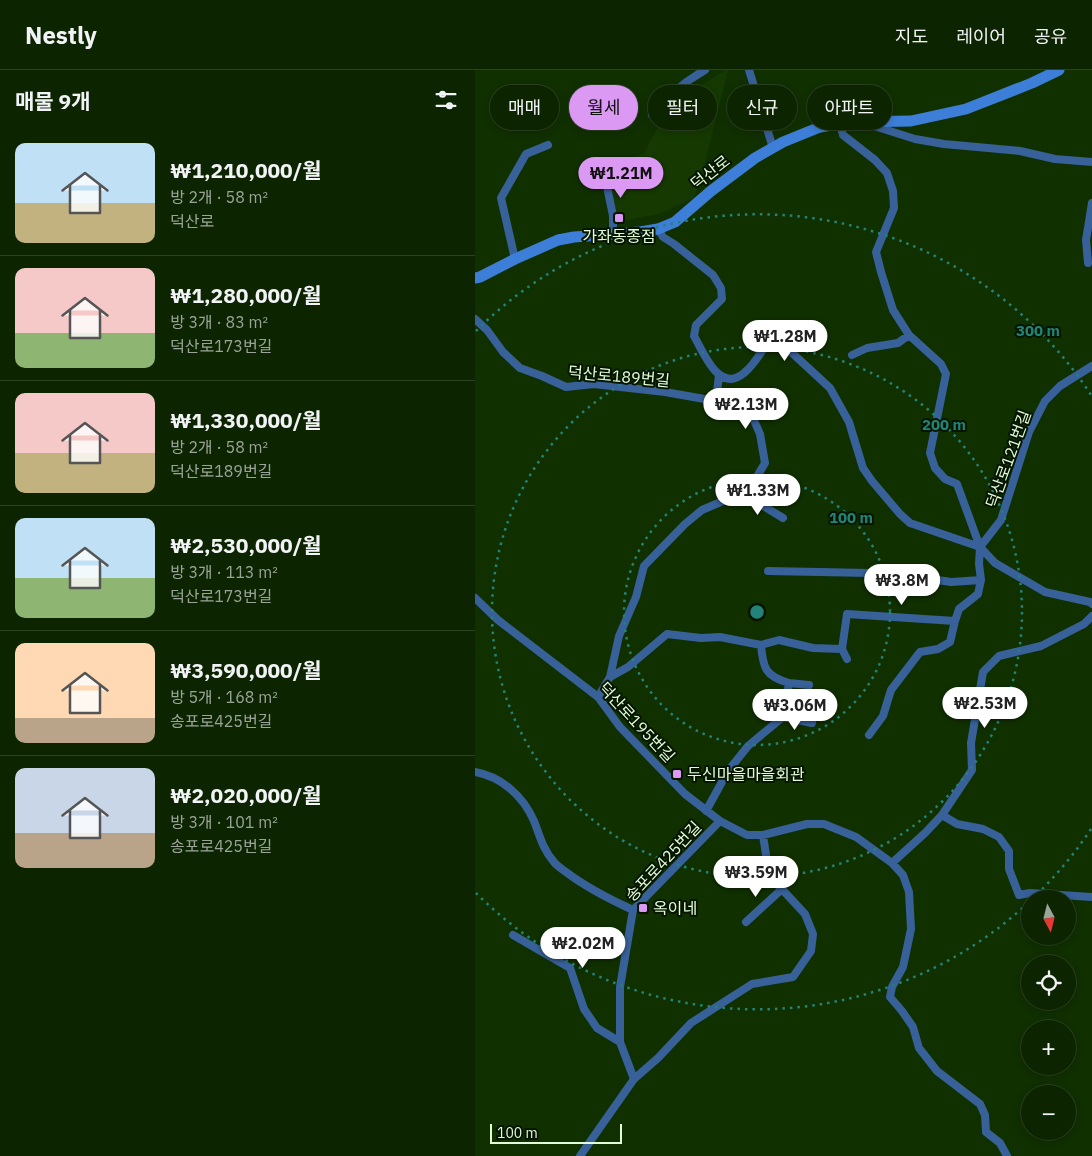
<!DOCTYPE html>
<html lang="ko">
<head>
<meta charset="utf-8">
<style>
  :root { --surface:#0c2400; --page:#152c0a; --text:#f1f3f6; --muted:#9aa499; --line:#2c4122; --accent:#dc99f4 }
  body { margin:0; font-family:"IBM Plex Sans","Noto Sans KR",sans-serif; background:var(--page); color:var(--text); height:100vh; display:flex; flex-direction:column; font-size:19px; white-space:nowrap }
  * { box-sizing:border-box; margin:0 }
  p { font-size:16px; color:var(--muted) }
  .icon { flex:none; width:28px; height:28px; fill:none; stroke:currentColor; stroke-width:2; stroke-linecap:round; stroke-linejoin:round }
  .map { position:relative; flex:1; overflow:hidden }
  .details { display:flex; flex-direction:column; background:var(--surface); width:475px }
  .details>* { flex:none }
  .banner { position:absolute; left:15px; top:15px; width:475px; height:45px; display:flex; gap:10px }
  .needle { width:32px; rotate:173deg }
  .buttons { position:absolute; left:546px; top:820px; display:grid; gap:10px }
  .buttons a { display:grid; place-items:center; width:55px; height:55px; border-radius:50%; background:var(--surface); box-shadow:0 2px 8px #0003,0 0 0 1px var(--line); font-size:25px }
  .scale { position:absolute; left:15px; bottom:12px; width:132px; box-sizing:border-box; padding-left:5px; border:2px solid #e2fbd9; border-top:0; font-size:14px; line-height:18px; white-space:nowrap; color:#e2fbd9; -webkit-text-stroke:4px #051500; paint-order:stroke }
  .price { position:absolute; translate:-50% -42px; padding:0 11px; border-radius:18px; background:#fff; color:#222; font-size:16px; line-height:32px; filter:drop-shadow(0 1px 2px #0008) }
  .price::after { content:''; position:absolute; left:50%; top:30px; width:15px; height:11px; margin-left:-8px; background:inherit; clip-path:polygon(0 0,100% 0,50% 100%) }
  .price.selected { background:var(--accent); color:#111 }
  ul { padding:0; list-style:none }
  li { display:flex; align-items:center; gap:15px; height:125px; padding:0 15px }
  li+li { border-top:1px solid var(--line) }
  li span { display:grid; place-items:center; flex:none; width:140px; height:100px; border-radius:10px; color:#555 }
  li>.icon { margin-inline-start:auto }
  span .icon { width:60px; height:60px; fill:#fffc; stroke-width:1 }
  li b { font-size:21px }
  h2 { display:flex; justify-content:space-between; align-items:center; height:60px; padding:0 15px; font-size:21px }
  .tag { padding:0 18px; border-radius:22px; background:var(--surface); box-shadow:0 2px 8px #0003,0 0 0 1px var(--line); font-size:18px; line-height:45px }
  .tag.selected { background:var(--accent); color:#111 }
  header { display:flex; align-items:center; gap:30px; box-sizing:border-box; height:70px; padding:0 25px; background:var(--surface); border-bottom:1px solid var(--line) }
  header strong { font-size:24px }
  nav { display:flex; gap:28px; margin-inline-start:auto; font-size:18px }
  main { display:flex; flex:1; min-height:0 }
  .map>svg:first-child { display:block }
  .built { fill:#153901 }
  .lines { fill:none; stroke-linecap:round; stroke-linejoin:round }
  .street { stroke:#386099; stroke-width:8 }
  .secondary { stroke:#3d7ed9; stroke-width:11 }
  .ring { fill:none; stroke:#248379; stroke-width:2.5; stroke-dasharray:2.5 5 }
  .poi-dot { fill:#dc99f4; stroke:#051500; stroke-width:2 }
  .labels { text-anchor:middle; stroke-width:4; stroke-linejoin:round; paint-order:stroke }
  .street-label { font-size:16px; fill:#e2fbd9; stroke:#051500 }
  .poi-label { font-size:16px; fill:#e2fbd9; stroke:#051500; text-anchor:start }
  .centre { fill:#248379; stroke:#051500; stroke-width:2.5 }
  .ring-label { font-size:15px; text-anchor:middle; font-weight:bold; fill:#248379; stroke:#051500; stroke-width:4; stroke-linejoin:round; paint-order:stroke }
</style>
</head>
<body>
<header>
<strong>Nestly</strong>
<nav><a>지도</a><a>레이어</a><a>공유</a></nav>
</header>
<main>
<section class="details">
<h2>매물 9개<svg class="icon" aria-label="filters" viewBox="0 0 24 24"><path d="M4 7h16M4 17h16"/><circle cx="9" cy="7" r="2"/><circle cx="15" cy="17" r="2"/></svg></h2>
<ul>
<li><span style="background:linear-gradient(#bfe0f5 60%,#c2b280 0)"><svg class="icon" aria-label="home" viewBox="0 0 24 24"><path d="M3 11l9-7 9 7M6 9v11h12V9"/></svg></span><div><b>₩1,210,000/월</b><p>방 2개 · 58 m²</p><p>덕산로</p></div></li>
<li><span style="background:linear-gradient(#f6c9c9 65%,#8fb573 0)"><svg class="icon" aria-label="home" viewBox="0 0 24 24"><path d="M3 11l9-7 9 7M6 9v11h12V9"/></svg></span><div><b>₩1,280,000/월</b><p>방 3개 · 83 m²</p><p>덕산로173번길</p></div></li>
<li><span style="background:linear-gradient(#f6c9c9 60%,#c2b280 0)"><svg class="icon" aria-label="home" viewBox="0 0 24 24"><path d="M3 11l9-7 9 7M6 9v11h12V9"/></svg></span><div><b>₩1,330,000/월</b><p>방 2개 · 58 m²</p><p>덕산로189번길</p></div></li>
<li><span style="background:linear-gradient(#bfe0f5 60%,#8fb573 0)"><svg class="icon" aria-label="home" viewBox="0 0 24 24"><path d="M3 11l9-7 9 7M6 9v11h12V9"/></svg></span><div><b>₩2,530,000/월</b><p>방 3개 · 113 m²</p><p>덕산로173번길</p></div></li>
<li><span style="background:linear-gradient(#ffd9b3 75%,#b9a48a 0)"><svg class="icon" aria-label="home" viewBox="0 0 24 24"><path d="M3 11l9-7 9 7M6 9v11h12V9"/></svg></span><div><b>₩3,590,000/월</b><p>방 5개 · 168 m²</p><p>송포로425번길</p></div></li>
<li><span style="background:linear-gradient(#c9d6e8 65%,#b9a48a 0)"><svg class="icon" aria-label="home" viewBox="0 0 24 24"><path d="M3 11l9-7 9 7M6 9v11h12V9"/></svg></span><div><b>₩2,020,000/월</b><p>방 3개 · 101 m²</p><p>송포로425번길</p></div></li>
</ul>
</section>
<div class="map">
<svg width="617" height="1086" viewBox="0 0 617 1086">
  <rect width="100%" height="100%" fill="#103000"/>
  <path class="built" d="M251,0H253L227,105L219,128L184,144L142,152L135,111L151,92L169,83L194,35Z"/>
  <g class="lines">
    <path class="street" d="M274,0L298,78
      M177,45C192,26 209,12 230,0
      M365,54L368,65L400,90L412,103L418,121L419,138L401,182L406,202L418,240L434,265L466,294L471,304L455,383L460,398L470,409L482,414L505,477L520,493L570,522L615,532L617,534
      M396,55L440,69L469,74L545,81L580,89L617,92
      M128,97L138,146V164
      M183,159L188,167L199,174L238,205L246,218L247,229L221,255L219,266C229,283 244,324 269,303C278,296 285,284 291,275L303,273L315,281L355,318L374,352L388,398L397,411L425,444L435,453L505,477
      M40,189L26,128L51,84L73,75
      M613,193L611,170L617,133
      M0,249L12,260L28,282L45,298L67,306L91,317L119,314L190,322L235,330L266,341L278,348L285,364L290,393L271,425L248,431L227,440L210,454L169,496L161,527L144,566L135,607
      M377,285L392,278L423,273L434,265
      M243,333L242,322L244,305
      M271,425L308,448
      M293,501L395,503L449,508L476,512L506,510
      M0,528L23,550L123,627L145,657L210,724L245,751L272,765H288L332,754H349L381,767L417,793L428,805L434,822L436,859L428,897L417,917L415,927L427,941L438,957L444,978L462,1001L505,1034L510,1045L511,1062L525,1073L532,1086
      M286,575C288,598 290,606 314,613
      M367,579L372,589
      M123,627L135,607L153,597L192,564L226,568L245,567L286,575L304,570L338,578L367,579L372,544L480,551
      M308,647L337,653
      M394,665L408,646L416,620L445,582L463,579L475,572L480,551L484,539L503,524L506,510L504,494L505,477L526,450L554,362L570,331L585,316L617,296
      M0,702C27,707 48,726 59,751C65,766 68,780 79,792C82,796 87,799 91,802C112,818 134,829 158,840
      M231,741L253,701L273,676L308,647L314,613L334,615
      M467,745L482,754L508,759L524,767L534,781V799L544,825L555,823L617,827
      M417,793L450,763L467,745L497,700L496,673L508,602L524,586L566,576L609,554L617,546
      M271,852L307,819
      M38,865L95,898L109,939L122,958L145,972
      M159,1009L145,972V917L158,840L245,751
      M105,1086L159,1009L183,988L216,953L277,914L318,907L336,881L338,864L330,844L290,801L291,785L288,765"/>
    <path class="secondary" d="M0,208L5,207L40,189L83,170L99,167L165,162L183,159L200,152L236,121L280,88L308,72L345,57L376,52L436,51L491,39L557,13L584,0"/>
  </g>
  <g class="ring">
    <circle cx="282" cy="542" r="133"/>
    <circle cx="282" cy="542" r="265"/>
    <path d="M616 759A398 398 0 0 1 558 828M553 833A398 398 0 0 1 1 823M1 261A398 398 0 0 1 616 325"/>
  </g>
  <g class="poi-dot">
    <rect x="139" y="143" width="10" height="10" rx="2.5"/>
    <rect x="197" y="699" width="10" height="10" rx="2.5"/>
    <rect x="163" y="833" width="10" height="10" rx="2.5"/>
  </g>
  <g class="labels">
    <g class="street-label">
      <text transform="translate(235 102) rotate(-38)" y="6">덕산로</text>
      <text transform="translate(144 306) rotate(5)" y="6">덕산로189번길</text>
      <text transform="translate(533 389) rotate(-70)" y="6">덕산로121번길</text>
      <text transform="translate(162 652) rotate(47)" y="6">덕산로195번길</text>
      <text transform="translate(188 791) rotate(-47)" y="6">송포로425번길</text>
    </g>
    <g class="poi-label">
      <text x="144" y="172" text-anchor="middle">가좌동종점</text>
      <text x="212" y="710">두신마을마을회관</text>
      <text x="178" y="844">옥이네</text>
    </g>
  </g>
  <circle cx="282" cy="542" r="8" class="centre"/>
  <g class="ring-label">
    <text x="563" y="266">300 m</text>
    <text x="469" y="360">200 m</text>
    <text x="376" y="453">100 m</text>
  </g>
</svg>
<div class="buttons">
<a><svg class="needle" viewBox="-14 -14 28 28"><path d="M0-13l5 13h-10z" fill="#e53935"/><path d="M0 13l5-13h-10z" fill="#9aa499"/></svg></a>
<a><svg class="icon" aria-label="locate" viewBox="0 0 24 24"><circle cx="12" cy="12" r="6"/><path d="M12 2v4M12 18v4M2 12h4M18 12h4"/></svg></a>
<a>+</a>
<a>−</a>
</div>
<div class="scale">100 m</div>
<b class="price selected" style="left:146px;top:129px">₩1.21M</b>
<b class="price" style="left:310px;top:292px">₩1.28M</b>
<b class="price" style="left:271px;top:360px">₩2.13M</b>
<b class="price" style="left:283px;top:446px">₩1.33M</b>
<b class="price" style="left:427px;top:536px">₩3.8M</b>
<b class="price" style="left:510px;top:659px">₩2.53M</b>
<b class="price" style="left:320px;top:661px">₩3.06M</b>
<b class="price" style="left:281px;top:828px">₩3.59M</b>
<b class="price" style="left:108px;top:899px">₩2.02M</b>
<div class="banner">
<a class="tag">매매</a>
<a class="tag selected">월세</a>
<a class="tag">필터</a>
<a class="tag">신규</a>
<a class="tag">아파트</a>
</div>
</div>
</main>
</body>
</html>
